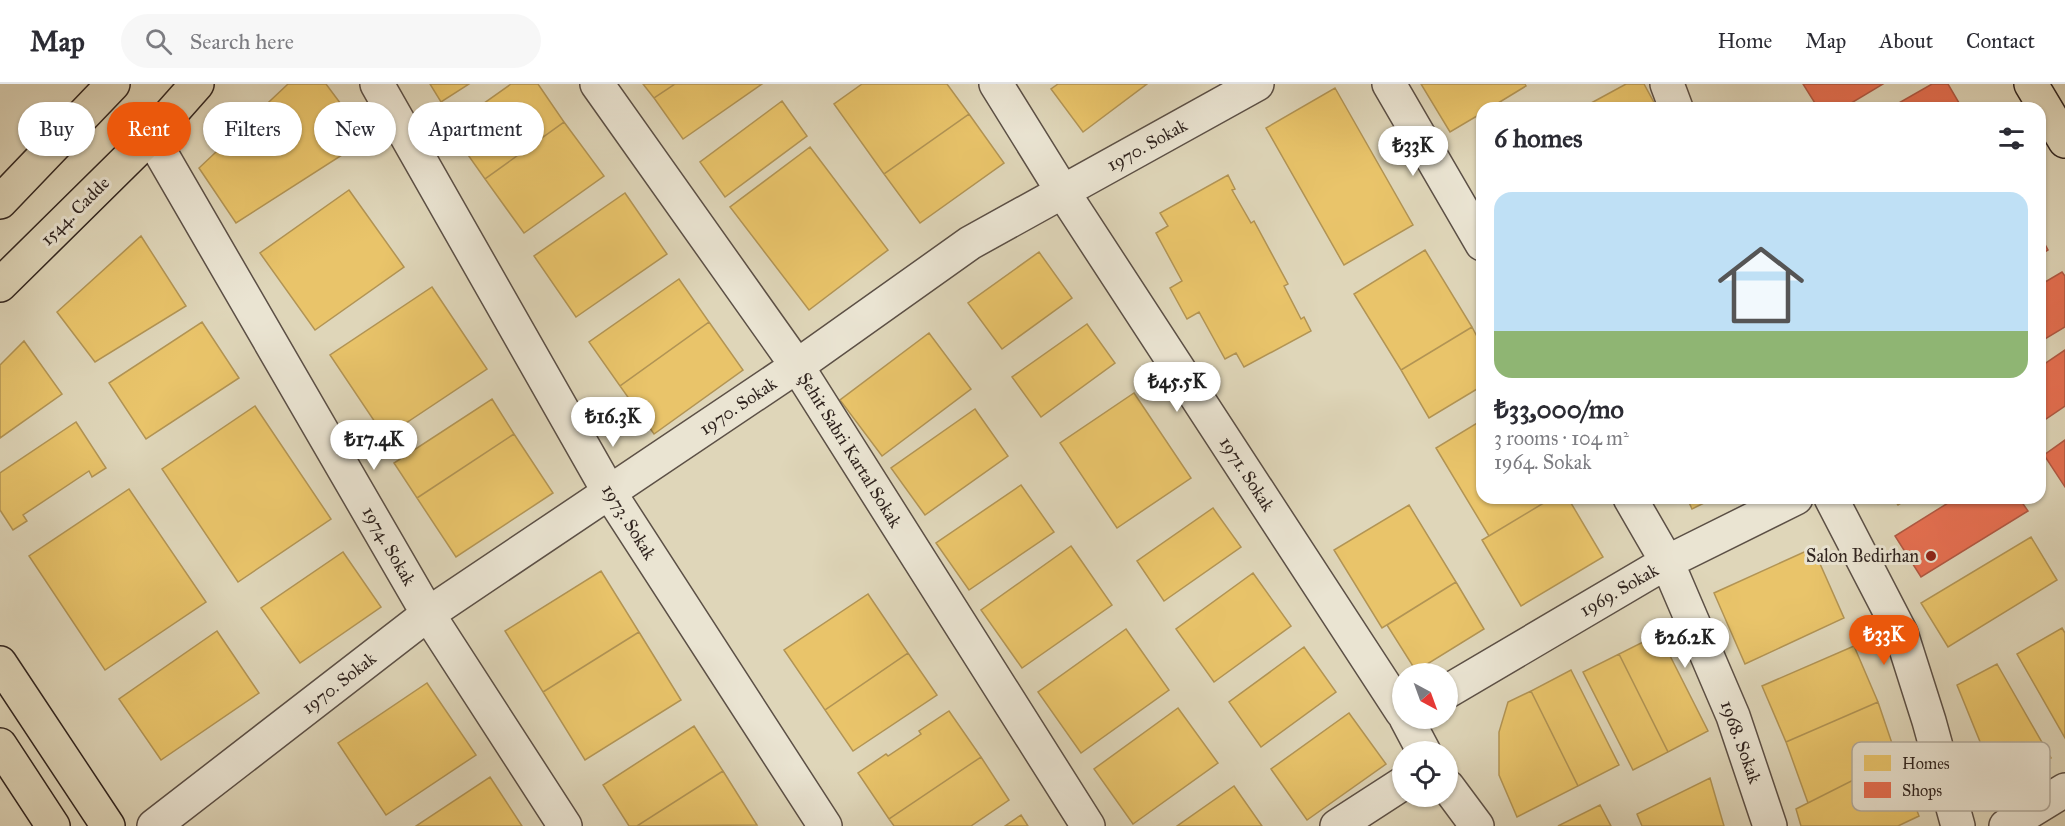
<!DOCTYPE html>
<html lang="en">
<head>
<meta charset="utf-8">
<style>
  :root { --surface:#fff; --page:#f7f7f7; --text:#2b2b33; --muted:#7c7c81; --line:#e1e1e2; --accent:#ea580c }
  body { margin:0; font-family:"IM FELL Great Primer",serif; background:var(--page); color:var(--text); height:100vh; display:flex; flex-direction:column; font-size:22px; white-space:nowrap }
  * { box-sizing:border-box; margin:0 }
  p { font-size:20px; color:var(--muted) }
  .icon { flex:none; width:33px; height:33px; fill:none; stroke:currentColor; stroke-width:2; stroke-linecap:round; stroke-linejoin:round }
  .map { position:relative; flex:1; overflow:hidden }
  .drawer { position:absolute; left:1476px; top:18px; width:570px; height:402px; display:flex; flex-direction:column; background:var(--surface); border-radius:18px; box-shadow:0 2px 4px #0004 }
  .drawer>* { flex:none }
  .banner { position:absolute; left:18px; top:18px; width:570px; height:54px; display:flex; gap:12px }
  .needle { width:39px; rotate:139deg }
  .tools { position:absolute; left:1392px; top:579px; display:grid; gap:12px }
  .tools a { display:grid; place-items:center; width:66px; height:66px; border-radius:50%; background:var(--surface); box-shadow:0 2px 4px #0004; font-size:30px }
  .price { position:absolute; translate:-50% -51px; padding:0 14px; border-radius:21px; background:#fff; color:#222; font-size:20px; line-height:39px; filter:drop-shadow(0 2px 3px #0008) }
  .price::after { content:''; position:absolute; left:50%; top:36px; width:18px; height:14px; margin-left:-9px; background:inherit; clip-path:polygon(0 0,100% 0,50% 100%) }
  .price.on { background:var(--accent); color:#fff }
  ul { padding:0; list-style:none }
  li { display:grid; align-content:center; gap:12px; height:318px; padding:0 18px }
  li span { display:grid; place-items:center; height:186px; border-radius:18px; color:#555 }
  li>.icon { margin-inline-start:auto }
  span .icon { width:108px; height:108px; fill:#fffc; stroke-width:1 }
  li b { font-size:26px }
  h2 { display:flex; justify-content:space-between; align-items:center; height:72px; padding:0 18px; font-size:26px }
  .tag { padding:0 21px; border-radius:27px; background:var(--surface); box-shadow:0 2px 4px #0004; font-size:21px; line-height:54px }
  .tag.on { background:var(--accent); color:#fff }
  header { display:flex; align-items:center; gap:36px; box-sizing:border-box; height:84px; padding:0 30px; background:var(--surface); border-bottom:2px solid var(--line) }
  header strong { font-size:28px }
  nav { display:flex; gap:33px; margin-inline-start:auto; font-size:21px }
  .search { width:420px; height:54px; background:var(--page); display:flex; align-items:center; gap:15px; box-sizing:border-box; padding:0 21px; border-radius:33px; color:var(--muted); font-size:22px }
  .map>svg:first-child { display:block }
  .homes { fill:#e9c46a; stroke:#b29454; stroke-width:1.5 }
  .shops { fill:#e76f51; stroke:#b05842; stroke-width:1.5 }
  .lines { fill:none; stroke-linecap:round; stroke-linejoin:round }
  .minor-casing { stroke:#5c5046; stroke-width:36 }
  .major-casing { stroke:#30241f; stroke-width:36 }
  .minor { stroke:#eae4d2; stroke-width:33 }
  .major { stroke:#dfd6b9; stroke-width:33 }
  .poi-dot { fill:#8f2418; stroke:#eae4d2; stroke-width:2 }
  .labels { text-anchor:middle; stroke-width:6; stroke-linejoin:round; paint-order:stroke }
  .street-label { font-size:18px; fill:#30241f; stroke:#eae4d2 }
  .poi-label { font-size:18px; fill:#30241f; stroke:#eae4d2; text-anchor:end }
  .key { fill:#eae4d2; stroke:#b2aa9c; stroke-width:1.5 }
  .key-label { font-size:16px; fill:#30241f }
</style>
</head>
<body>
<header>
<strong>Map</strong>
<div class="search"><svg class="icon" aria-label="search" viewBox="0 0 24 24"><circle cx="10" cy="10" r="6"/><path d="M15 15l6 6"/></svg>Search here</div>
<nav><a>Home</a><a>Map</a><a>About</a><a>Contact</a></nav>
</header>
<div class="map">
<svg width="2065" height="742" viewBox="0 0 2065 742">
  <rect width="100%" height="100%" fill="#dfd6b9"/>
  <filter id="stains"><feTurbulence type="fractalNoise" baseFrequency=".00333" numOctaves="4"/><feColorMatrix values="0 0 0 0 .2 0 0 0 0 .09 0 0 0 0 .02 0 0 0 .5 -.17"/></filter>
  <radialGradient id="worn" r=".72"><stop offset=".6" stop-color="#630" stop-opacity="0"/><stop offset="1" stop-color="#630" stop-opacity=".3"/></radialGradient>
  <path class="homes" d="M288,0H326L367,55L236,139L199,84Z
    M430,0H469L441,18Z
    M511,0H538L564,38L485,95L449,44Z
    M643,0H675L654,14Z
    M675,0H762L683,55L654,14Z
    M862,0H947L969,30L884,90L834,20Z
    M1058,0H1147L1083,48L1051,5Z
    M1421,0H1525L1526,2L1490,24H1482V29L1450,48Z
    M1626,0H1644L1657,24H1582Z
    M1335,4L1413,141L1344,181L1266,44Z
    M782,17L807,52L725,113L700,78Z
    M969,30L1004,79L920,139L884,90Z
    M564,38L604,92L524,149L485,95Z
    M810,63L888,166L809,226L730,123Z
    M1228,91L1235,105L1232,106L1251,139L1254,137L1288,200L1284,202L1301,235L1304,233L1311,247L1244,283L1236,269L1225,275L1199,228L1187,235L1170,204L1182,197L1156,149L1168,142L1160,129Z
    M349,106L404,183L315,246L260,169Z
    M625,109L667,170L576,233L534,172Z
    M141,152L186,222L95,278L57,228Z
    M1425,166L1472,243L1401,286L1354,210Z
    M1039,168L1072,214L1002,265L968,219Z
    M679,195L709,238L620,302L589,258Z
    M432,203L487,285L385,353L330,271Z
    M202,238L239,294L146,355L109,299Z
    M709,238L743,286L654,350L620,302Z
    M1087,240L1115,279L1041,333L1012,293Z
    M1472,243L1482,262V302L1429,334L1401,286Z
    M929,249L971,305L882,372L840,316Z
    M24,257L62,310L0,354V281Z
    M1134,309L1191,394L1117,444L1060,359Z
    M492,315L514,350L417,414L394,379Z
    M255,322L331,435L238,498L162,385Z
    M975,325L1008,372L925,431L891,384Z
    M1482,336V414H1552L1489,452L1436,364Z
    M76,338L106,384L92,393L89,387L23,431L27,437L13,446L0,426V389Z
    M514,350L553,409L456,473L417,414Z
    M1021,401L1054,448L969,506L936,459Z
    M129,405L206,518L105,586L29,472Z
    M1552,414H1568L1603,473L1521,522L1482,456Z
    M1687,414H1714L1692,425Z
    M1893,414H1909L1898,421Z
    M1409,421L1456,498L1382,544L1334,466Z
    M1213,424L1241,463L1164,517L1137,477Z
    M2031,453L2057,496L1948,563L1921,519Z
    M1071,462L1112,521L1022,584L981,526Z
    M1813,464L1844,534L1745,580L1714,509Z
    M343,468L381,523L300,579L261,524Z
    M601,487L639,548L543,608L505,547Z
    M1253,489L1291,542L1214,598L1176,545Z
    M1456,498L1484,545L1416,587L1387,541Z
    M868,510L908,569L825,626L784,566Z
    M2062,544L2065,549V654L2017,570Z
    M1126,545L1169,606L1081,669L1038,608Z
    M217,547L259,609L161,676L119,615Z
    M639,548L681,616L585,676L543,608Z
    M1659,550L1708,647L1668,668L1619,570Z
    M1854,562L1878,618L1786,658L1762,602Z
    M1304,563L1336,608L1261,663L1229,618Z
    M908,569L937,611L853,667L825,626Z
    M1619,570L1668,668L1633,686L1583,588Z
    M1997,580L2051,674L1996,697L1957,601Z
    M1571,586L1619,681L1578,702L1531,607Z
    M427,599L476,671L386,731L338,659Z
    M1531,607L1578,702L1517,733L1499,691V648L1508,618Z
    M1878,618L1897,674L1808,719L1786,658Z
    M1178,624L1218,679L1133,740L1094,685Z
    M949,627L981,673L889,735L858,689L886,670L888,672L921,650L919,647Z
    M1349,629L1386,680L1307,736L1271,685Z
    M694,642L723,687L637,742H629L603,701Z
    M981,673L1009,716L971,742H894L889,735Z
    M1897,674L1919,732L1898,742H1801L1796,725Z
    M723,687L757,741L637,742Z
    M490,693L522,742H416Z
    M1710,694L1724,742H1642L1637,730Z
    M1234,702L1262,742H1177Z
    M1600,721L1611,742H1558Z
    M1021,731L1028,742H1005Z"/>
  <path class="shops" d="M1803,0H1883L1843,24H1818Z
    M1932,0H1948L1962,24H1890Z
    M2040,151L2048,166L2040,171Z
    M2062,188L2065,192V243L2040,258V201Z
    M2065,266V322L2040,339V283Z
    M2065,356V403L2044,371Z
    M1956,414H2019L2028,427L1921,493L1895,452Z"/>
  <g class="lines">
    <g class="minor-casing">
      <path id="minor" d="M377,0L609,408L825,742
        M597,0L797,282L1088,742
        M996,0L1063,108L1402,628
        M1389,0L1482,160
        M1667,0L1676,24
        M151,52L428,530L565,742
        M1630,414L1667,478L1733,632L1770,742
        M1831,414L1901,549L1929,637L1958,742
        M1448,607L1667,478L1796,414
        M1406,634L1424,668
        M1448,703L1477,742
        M154,742L428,530L797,282L970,159L1257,0
        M1337,742L1402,700
        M2006,742L2065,706"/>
    </g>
    <g class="major-casing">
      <path id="major" d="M2031,0L2065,57
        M0,118L113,0
        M0,201L151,52L197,0
        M0,579L108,742
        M0,661L53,742"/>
    </g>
    <use href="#minor" class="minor"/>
    <use href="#major" class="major"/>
  </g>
  <circle class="poi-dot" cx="1931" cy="472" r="6"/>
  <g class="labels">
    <g class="street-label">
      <text transform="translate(1147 61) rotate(-29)" y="6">1970. Sokak</text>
      <text transform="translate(75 127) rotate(-45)" y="6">1544. Cadde</text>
      <text transform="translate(738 322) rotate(-34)" y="6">1970. Sokak</text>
      <text transform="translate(850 366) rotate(58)" y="6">Şehit Sabri Kartal Sokak</text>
      <text transform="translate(1247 390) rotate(57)" y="6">1971. Sokak</text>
      <text transform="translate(629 438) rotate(58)" y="6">1973. Sokak</text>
      <text transform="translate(389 462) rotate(60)" y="6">1974. Sokak</text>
      <text transform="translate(1619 506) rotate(-30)" y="6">1969. Sokak</text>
      <text transform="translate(339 599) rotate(-38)" y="6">1970. Sokak</text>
      <text transform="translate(1741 658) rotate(70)" y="6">1968. Sokak</text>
    </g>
    <g class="poi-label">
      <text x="1919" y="478">Salon Bedirhan</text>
    </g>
  </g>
  <rect x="1852" y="658" width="198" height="69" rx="9" class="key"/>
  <rect x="1864" y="671" width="27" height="16" fill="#e9c46a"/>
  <rect x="1864" y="698" width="27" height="16" fill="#e76f51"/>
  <g class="key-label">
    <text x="1902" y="685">Homes</text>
    <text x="1902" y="712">Shops</text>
  </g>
  <rect width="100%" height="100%" filter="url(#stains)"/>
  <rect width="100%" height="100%" fill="url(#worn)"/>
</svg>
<div class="tools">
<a><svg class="needle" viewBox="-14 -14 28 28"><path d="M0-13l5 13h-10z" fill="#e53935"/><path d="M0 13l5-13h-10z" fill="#7c7c81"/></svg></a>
<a><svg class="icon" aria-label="locate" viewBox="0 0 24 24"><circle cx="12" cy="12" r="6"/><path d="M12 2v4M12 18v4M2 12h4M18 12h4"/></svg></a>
</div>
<b class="price" style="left:1413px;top:93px">₺33K</b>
<b class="price" style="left:1177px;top:329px">₺45.5K</b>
<b class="price" style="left:613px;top:364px">₺16.3K</b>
<b class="price" style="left:374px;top:387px">₺17.4K</b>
<b class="price on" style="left:1884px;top:582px">₺33K</b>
<b class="price" style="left:1685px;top:585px">₺26.2K</b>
<div class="banner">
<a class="tag">Buy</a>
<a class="tag on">Rent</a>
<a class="tag">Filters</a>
<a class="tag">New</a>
<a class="tag">Apartment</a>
</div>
<section class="drawer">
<h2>6 homes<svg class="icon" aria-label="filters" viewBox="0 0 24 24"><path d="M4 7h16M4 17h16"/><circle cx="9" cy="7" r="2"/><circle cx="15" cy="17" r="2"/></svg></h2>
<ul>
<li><span style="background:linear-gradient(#bfe0f5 75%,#8fb573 0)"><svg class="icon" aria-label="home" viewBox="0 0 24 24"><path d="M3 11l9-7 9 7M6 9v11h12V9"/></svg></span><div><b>₺33,000/mo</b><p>3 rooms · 104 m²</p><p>1964. Sokak</p></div></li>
</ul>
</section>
</div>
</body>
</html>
